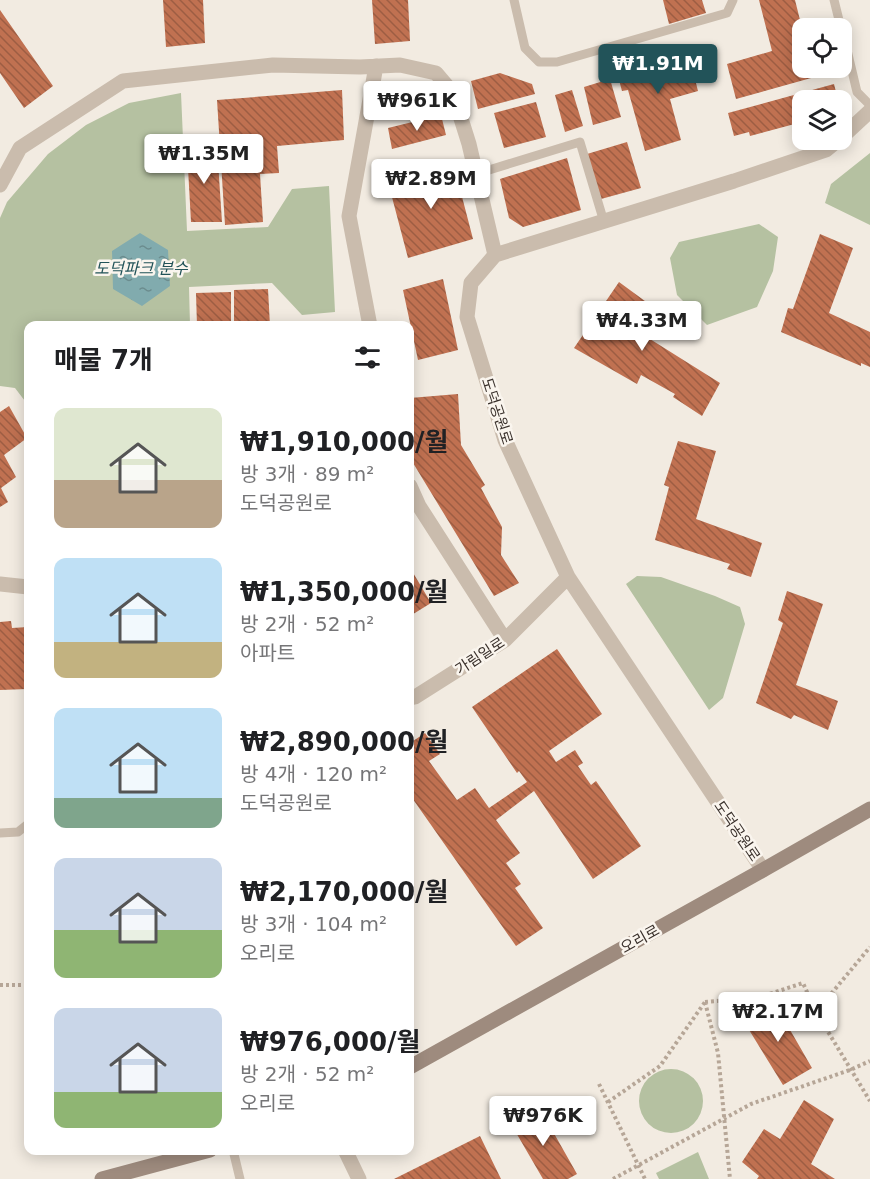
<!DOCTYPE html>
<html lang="ko">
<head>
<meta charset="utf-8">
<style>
  :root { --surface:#fff; --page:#f2f2f2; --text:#202124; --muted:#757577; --accent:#225359 }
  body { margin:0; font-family:"DejaVu Sans","Noto Sans KR",sans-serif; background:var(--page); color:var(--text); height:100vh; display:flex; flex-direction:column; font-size:22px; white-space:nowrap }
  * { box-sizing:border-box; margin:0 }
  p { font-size:20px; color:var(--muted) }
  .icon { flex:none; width:33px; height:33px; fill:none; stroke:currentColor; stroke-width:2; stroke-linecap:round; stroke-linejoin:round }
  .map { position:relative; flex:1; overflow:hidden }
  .drawer { position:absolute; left:24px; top:321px; width:390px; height:834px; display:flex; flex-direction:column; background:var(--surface); border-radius:12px; box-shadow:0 3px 15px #0003 }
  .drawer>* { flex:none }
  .tools { position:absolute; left:792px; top:18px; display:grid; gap:12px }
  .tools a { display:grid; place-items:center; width:60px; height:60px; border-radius:12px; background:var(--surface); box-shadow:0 3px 15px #0003; font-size:30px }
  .price { position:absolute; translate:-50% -51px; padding:0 14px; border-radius:6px; background:#fff; color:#222; font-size:20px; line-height:39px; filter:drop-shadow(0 2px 3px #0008) }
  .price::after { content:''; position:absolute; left:50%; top:36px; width:18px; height:14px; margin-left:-9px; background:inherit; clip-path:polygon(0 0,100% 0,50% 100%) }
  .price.selected { background:var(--accent); color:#fff }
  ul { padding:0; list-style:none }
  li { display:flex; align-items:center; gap:18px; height:150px; padding:0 30px }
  li span { display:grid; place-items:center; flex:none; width:168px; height:120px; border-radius:12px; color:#555 }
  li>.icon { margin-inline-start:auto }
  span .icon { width:72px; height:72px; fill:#fffc; stroke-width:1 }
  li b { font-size:26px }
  h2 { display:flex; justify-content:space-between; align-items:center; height:72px; padding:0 30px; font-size:26px }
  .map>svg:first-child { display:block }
  .green { fill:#b5c1a1 }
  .water { fill:url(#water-ripples) }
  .building { fill:url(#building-back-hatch) }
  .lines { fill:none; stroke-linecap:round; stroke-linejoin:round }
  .path { stroke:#b6a697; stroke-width:4; stroke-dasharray:3 3; stroke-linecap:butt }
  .service { stroke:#cabcad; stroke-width:9 }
  .minor { stroke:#cabcad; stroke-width:15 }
  .secondary { stroke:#9e8b7e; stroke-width:15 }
  .labels { text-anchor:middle; stroke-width:5; stroke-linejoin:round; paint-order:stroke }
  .street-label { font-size:15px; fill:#39302b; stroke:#faf5ee }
  .water-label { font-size:16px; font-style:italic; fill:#225359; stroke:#faf5ee }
</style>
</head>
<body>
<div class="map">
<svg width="870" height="1179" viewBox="0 0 870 1179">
  <defs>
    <pattern id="water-ripples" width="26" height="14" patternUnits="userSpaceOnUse" patternTransform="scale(1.5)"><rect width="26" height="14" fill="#81abae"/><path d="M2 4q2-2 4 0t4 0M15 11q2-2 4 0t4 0" fill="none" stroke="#6b8c8e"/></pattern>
    <pattern id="building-back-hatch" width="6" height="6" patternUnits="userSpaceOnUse" patternTransform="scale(1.5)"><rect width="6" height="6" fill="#c07151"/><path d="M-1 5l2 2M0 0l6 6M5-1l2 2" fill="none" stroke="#9d5d43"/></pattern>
  </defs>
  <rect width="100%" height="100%" fill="#f2ebe1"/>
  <path class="green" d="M181,93L187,231L268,227L292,189L329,186L335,312L302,315L272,283L189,287L190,325L28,326V405L15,388L0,386V218L7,202L48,154L86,125L129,103Z
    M870,153V225L825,203L831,184Z
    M759,224L778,237L773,271L757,307L707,325L677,295L670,258L679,242Z
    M637,576L661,577L715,596L740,607L745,624L723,698L709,710L626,584Z
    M639 1101a32 32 0 1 1 64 0a32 32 0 1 1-64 0Z
    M698,1152L709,1179H659L656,1173Z"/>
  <path class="water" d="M140,233L168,250L170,286L142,306L113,289L112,251Z"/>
  <path class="building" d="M163,0H203L205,43L166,47Z
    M372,0H408L410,41L375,44Z
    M663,0H702L706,13L669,24Z
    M759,0H795L802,28V68H828L829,73L736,99L727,64L772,51Z
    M0,10L53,86L24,108L0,73Z
    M687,48L698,91L670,99L681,140L645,151L628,90L622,91L616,69Z
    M500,73L532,84L535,94L478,109L471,81Z
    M610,79L621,117L593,125L584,87Z
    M834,84L838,100H802V122L750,136L749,132L734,136L728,113Z
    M342,90L344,140L277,146L279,173L260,174L263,222L225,225L217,100Z
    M572,90L583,126L565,132L555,95Z
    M536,102L546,137L504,148L494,113Z
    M441,115L446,135L392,149L388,128Z
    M627,142L641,188L601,199L587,154Z
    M217,147L222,222H191L187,150Z
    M567,158L581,210L523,227L509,218L500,179Z
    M453,162L473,239L408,258L388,182Z
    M820,234L853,248L829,313L870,332V367L861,363V366L781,332L788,308L793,309Z
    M443,279L458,350L418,360L403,290Z
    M619,282L649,304L634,329L720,383L702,416L673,397L675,394L641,375L637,384L574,348Z
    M268,289L270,326H234V290Z
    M231,292V326H197L196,293Z
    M458,394L461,445L485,485L481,488L502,527L501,555L519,583L494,596L410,458V398Z
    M9,406L27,438L4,455L16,477L1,488L8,502L0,507V412Z
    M678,441L716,451L696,519L762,543L751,577L727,569L730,564L655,540L669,487L664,485Z
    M412,571L431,603L410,616V573Z
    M787,591L823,604L796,685L838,701L828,730L794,715L791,719L756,703L783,623L778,620Z
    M11,621L12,628L28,627V689L0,690V622Z
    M557,649L602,714L549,751L556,762L575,750L583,763L578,766L591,785L596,781L641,846L593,879L534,791L496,820L520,853L506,863L521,884L515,888L543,928L516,946L410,795V743L425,733L440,754L429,761L457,800L475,788L489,808L527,782L519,771L517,773L472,707Z
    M774,1002L812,1068L783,1085L743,1020Z
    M804,1100L834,1119L811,1164L835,1179H757L759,1176L742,1162L764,1129L780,1139Z
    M539,1107L577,1174L568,1179H543L511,1124Z
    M480,1136L501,1179H394Z"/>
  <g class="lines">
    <path class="path" d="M0,985H28
      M705,1002L757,998L803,983L816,1012L870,1101
      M705,1002L718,1053L730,1179
      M816,1012L870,947
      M599,1084L645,1179
      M608,1102L660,1066L705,1002
      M613,1179L751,1104L850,1070L870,1061"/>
    <path class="service" d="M514,0L525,48L539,62H557L727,13L733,0
      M834,0L841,28
      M842,29L857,92L870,105
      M476,174L580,142L604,222
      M0,833L18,832L28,824
      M233,1150L240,1179"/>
    <path class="minor" d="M842,137L870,111
      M0,185L20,148L123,81L273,65L360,67L400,65L436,73L453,93L469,144L495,255
      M370,326L349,216L376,66
      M410,486L419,506L505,640
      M0,584L28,587
      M410,698L415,697L505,640L568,577
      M763,870L568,577L505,440L467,317L471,283L495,255L734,181L826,150L838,140
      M345,1150L359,1179"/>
    <path class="secondary" d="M410,1067L763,870L870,809
      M102,1179L210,1150"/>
  </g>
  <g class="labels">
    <g class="street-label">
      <text transform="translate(497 411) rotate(72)" y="5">도덕공원로</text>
      <text transform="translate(480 656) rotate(-33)" y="5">가림일로</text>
      <text transform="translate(737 831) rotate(56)" y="5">도덕공원로</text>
      <text transform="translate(640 939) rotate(-29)" y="5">오리로</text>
    </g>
    <g class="water-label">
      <text x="141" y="274">도덕파크 분수</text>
    </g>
  </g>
</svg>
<div class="tools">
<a><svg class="icon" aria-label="locate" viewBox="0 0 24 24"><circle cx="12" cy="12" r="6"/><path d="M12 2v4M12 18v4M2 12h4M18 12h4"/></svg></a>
<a><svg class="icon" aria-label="layers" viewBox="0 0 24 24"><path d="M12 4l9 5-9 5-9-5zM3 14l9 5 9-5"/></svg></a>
</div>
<b class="price selected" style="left:658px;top:95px">₩1.91M</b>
<b class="price" style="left:417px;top:132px">₩961K</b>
<b class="price" style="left:204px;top:185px">₩1.35M</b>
<b class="price" style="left:431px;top:210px">₩2.89M</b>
<b class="price" style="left:642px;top:352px">₩4.33M</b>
<b class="price" style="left:778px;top:1043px">₩2.17M</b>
<b class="price" style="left:543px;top:1147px">₩976K</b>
<section class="drawer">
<h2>매물 7개<svg class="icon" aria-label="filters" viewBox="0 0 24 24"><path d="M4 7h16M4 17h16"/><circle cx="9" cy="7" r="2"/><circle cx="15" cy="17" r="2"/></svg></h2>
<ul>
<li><span style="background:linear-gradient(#dfe7d0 60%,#b9a48a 0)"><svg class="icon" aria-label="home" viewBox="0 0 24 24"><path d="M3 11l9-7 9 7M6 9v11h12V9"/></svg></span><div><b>₩1,910,000/월</b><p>방 3개 · 89 m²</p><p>도덕공원로</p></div></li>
<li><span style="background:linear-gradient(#bfe0f5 70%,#c2b280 0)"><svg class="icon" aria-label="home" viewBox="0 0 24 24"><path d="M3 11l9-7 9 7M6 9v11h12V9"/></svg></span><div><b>₩1,350,000/월</b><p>방 2개 · 52 m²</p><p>아파트</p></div></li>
<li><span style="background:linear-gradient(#bfe0f5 75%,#7fa58c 0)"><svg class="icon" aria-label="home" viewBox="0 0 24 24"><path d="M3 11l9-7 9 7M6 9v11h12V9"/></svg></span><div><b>₩2,890,000/월</b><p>방 4개 · 120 m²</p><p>도덕공원로</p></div></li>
<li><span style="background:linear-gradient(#c9d6e8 60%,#8fb573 0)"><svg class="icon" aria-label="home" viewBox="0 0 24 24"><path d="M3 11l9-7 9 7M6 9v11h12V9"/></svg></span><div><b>₩2,170,000/월</b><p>방 3개 · 104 m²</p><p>오리로</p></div></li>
<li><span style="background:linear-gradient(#c9d6e8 70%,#8fb573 0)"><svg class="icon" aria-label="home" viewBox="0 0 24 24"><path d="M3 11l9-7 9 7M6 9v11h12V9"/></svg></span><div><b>₩976,000/월</b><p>방 2개 · 52 m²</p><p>오리로</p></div></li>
</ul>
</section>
</div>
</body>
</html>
